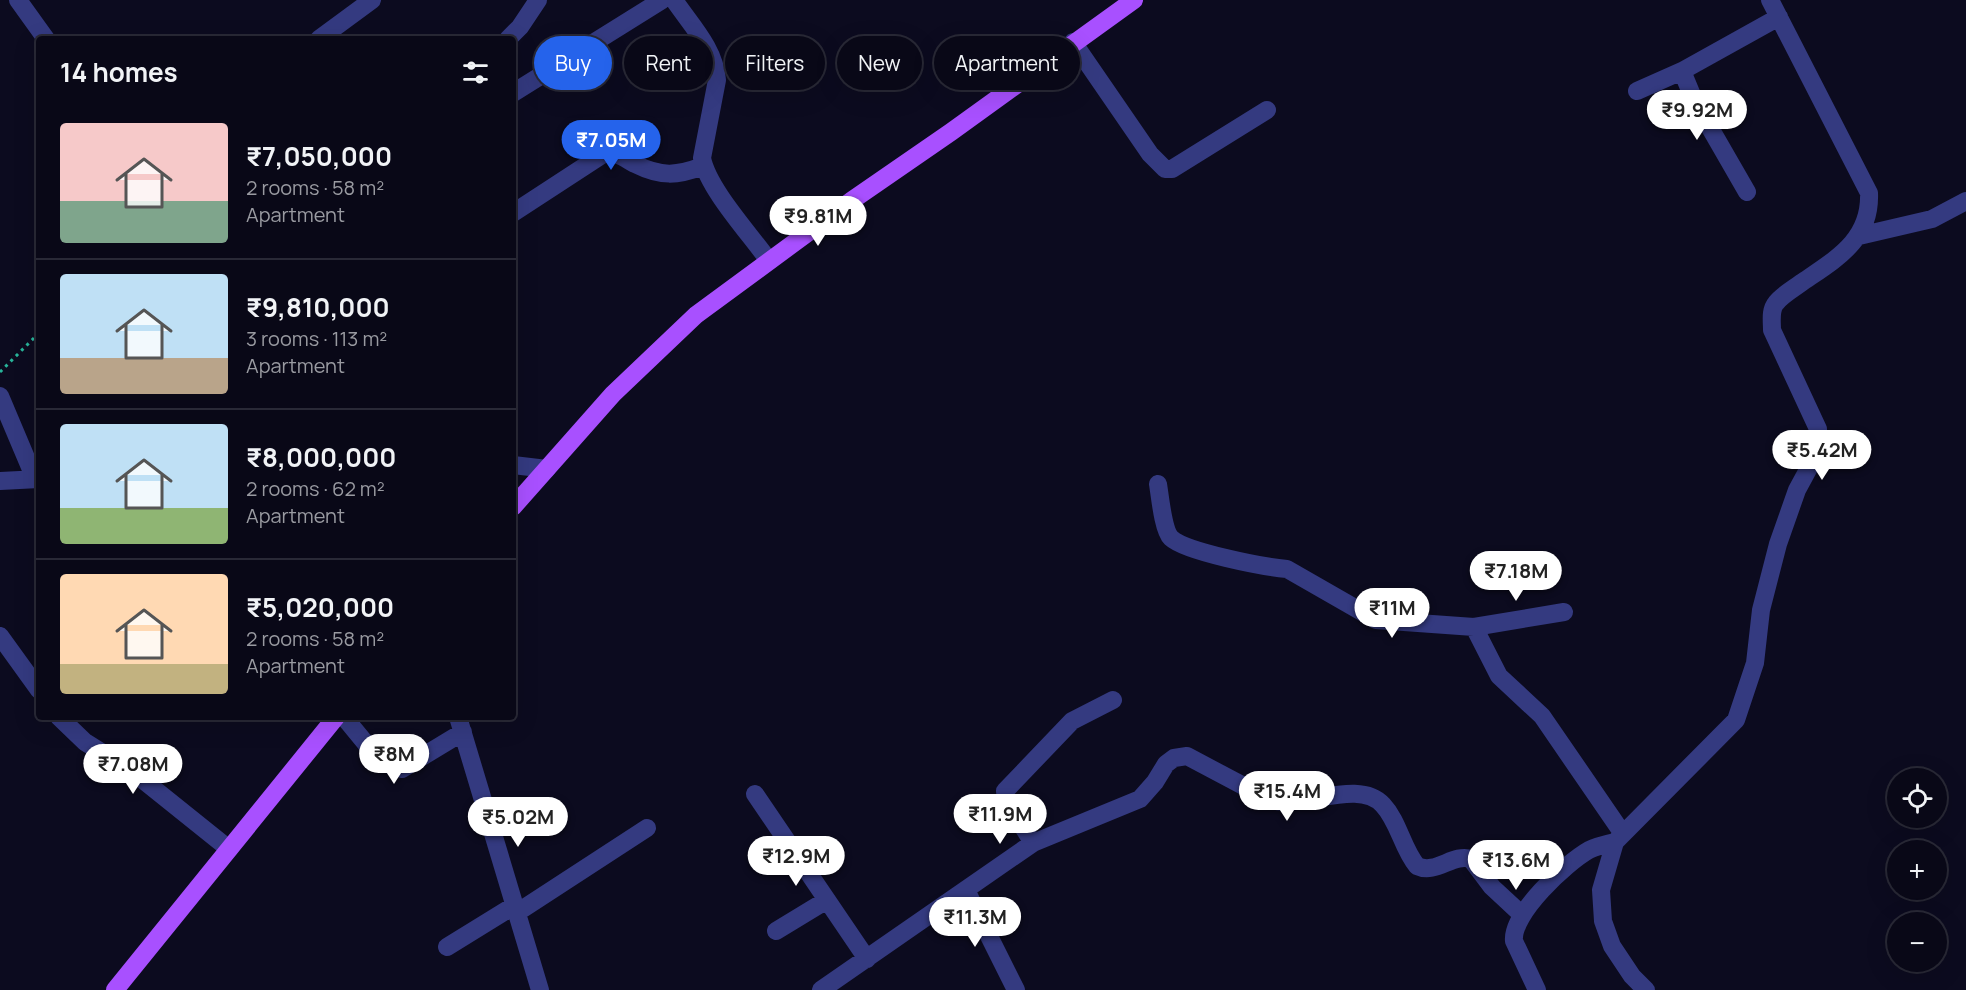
<!DOCTYPE html>
<html lang="en">
<head>
<meta charset="utf-8">
<style>
  :root { --surface:#090817; --page:#121120; --text:#f1f3f6; --muted:#999aa1; --line:#292936; --accent:#2563eb }
  body { margin:0; font-family:Manrope,sans-serif; background:var(--page); color:var(--text); height:100vh; display:flex; flex-direction:column; font-size:22px; white-space:nowrap }
  * { box-sizing:border-box; margin:0 }
  p { font-size:20px; color:var(--muted) }
  .icon { flex:none; width:33px; height:33px; fill:none; stroke:currentColor; stroke-width:2; stroke-linecap:round; stroke-linejoin:round }
  .map { position:relative; flex:1; overflow:hidden }
  .details { position:absolute; left:36px; top:36px; width:480px; height:684px; display:flex; flex-direction:column; background:var(--surface); border-radius:6px; box-shadow:0 6px 24px #0002,0 0 0 2px var(--line) }
  .details>* { flex:none }
  .hud { position:absolute; left:534px; top:36px; width:570px; height:54px; display:flex; gap:12px }
  .buttons { position:absolute; left:1887px; top:768px; display:grid; gap:12px }
  .buttons a { display:grid; place-items:center; width:60px; height:60px; border-radius:50%; background:var(--surface); box-shadow:0 6px 24px #0002,0 0 0 2px var(--line); font-size:30px }
  .price { position:absolute; translate:-50% -51px; padding:0 14px; border-radius:21px; background:#fff; color:#222; font-size:20px; line-height:39px; filter:drop-shadow(0 2px 3px #0008) }
  .price::after { content:''; position:absolute; left:50%; top:36px; width:18px; height:14px; margin-left:-9px; background:inherit; clip-path:polygon(0 0,100% 0,50% 100%) }
  .price.current { background:var(--accent); color:#fff }
  ul { padding:0; list-style:none }
  li { display:flex; align-items:center; gap:18px; height:150px; padding:0 24px }
  li+li { border-top:2px solid var(--line) }
  li span { display:grid; place-items:center; flex:none; width:168px; height:120px; border-radius:6px; color:#555 }
  li>.icon { margin-inline-start:auto }
  span .icon { width:72px; height:72px; fill:#fffc; stroke-width:1 }
  li b { font-size:26px }
  h2 { display:flex; justify-content:space-between; align-items:center; height:72px; padding:0 24px; font-size:26px }
  .chip { padding:0 21px; border-radius:27px; background:var(--surface); box-shadow:0 6px 24px #0002,0 0 0 2px var(--line); font-size:21px; line-height:54px }
  .chip.current { background:var(--accent); color:#fff }
  .map>svg:first-child { display:block }
  .lines { fill:none; stroke-linecap:round; stroke-linejoin:round }
  .path { stroke:#28b49a; stroke-width:3; stroke-dasharray:3 4.5; stroke-linecap:butt }
  .minor { stroke:#343a80; stroke-width:18 }
  .major { stroke:#a850ff; stroke-width:18 }
</style>
</head>
<body>
<div class="map">
<svg width="1966" height="990" viewBox="0 0 1966 990">
  <rect width="100%" height="100%" fill="#0c0b1f"/>
  <g class="lines">
    <path class="path" d="M0,372L39,333"/>
    <path class="minor" d="M18,0L46,39
      M674,0C691,25 715,49 717,80L702,158C708,189 750,234 769,261
      M319,39L372,0
      M508,39L520,27L538,0
      M1073,42L1150,154L1165,169H1172L1267,110
      M1682,71L1694,100L1747,192
      M1637,91L1682,71L1779,17
      M513,93L662,0
      M513,213L605,153C617,152 624,158 635,164C661,177 677,176 703,166
      M1859,236L1932,219L1966,201
      M0,396L35,479
      M513,465L547,469
      M0,481L39,479
      M1158,484C1160,496 1163,530 1171,538C1186,552 1264,567 1287,569L1376,620L1474,627L1499,676L1542,716L1623,834
      M1474,627L1564,612
      M0,636L39,690
      M59,717L85,742L133,772L229,849
      M344,717L381,762L402,769L463,732
      M458,717L540,990
      M755,794L867,959
      M1033,843L1140,799L1155,782L1166,764L1174,758L1187,756L1270,800C1303,809 1359,778 1383,805C1399,822 1402,848 1417,866C1436,875 1453,853 1471,859L1492,887L1521,914
      M966,890L1016,990
      M518,912L647,828
      M776,931L827,900
      M447,947L515,905
      M821,990L1033,843L1006,800L1005,791L1072,721L1113,700
      M1537,990L1514,941C1511,914 1566,863 1589,850C1597,846 1606,844 1615,842
      M1646,990L1632,976L1612,946L1603,921L1601,890L1615,842L1736,720L1755,663L1761,610L1778,544L1797,490L1817,453L1818,429L1772,330C1772,321 1770,310 1776,303C1782,295 1793,289 1801,283C1836,259 1871,240 1869,193L1770,0"/>
    <path class="major" d="M513,507L613,394L696,315L851,201L951,132L1134,0
      M115,990L336,717"/>
  </g>
</svg>
<div class="buttons">
<a><svg class="icon" aria-label="locate" viewBox="0 0 24 24"><circle cx="12" cy="12" r="6"/><path d="M12 2v4M12 18v4M2 12h4M18 12h4"/></svg></a>
<a>+</a>
<a>−</a>
</div>
<b class="price" style="left:1697px;top:141px">₹9.92M</b>
<b class="price current" style="left:611px;top:171px">₹7.05M</b>
<b class="price" style="left:818px;top:247px">₹9.81M</b>
<b class="price" style="left:1822px;top:481px">₹5.42M</b>
<b class="price" style="left:1516px;top:602px">₹7.18M</b>
<b class="price" style="left:1392px;top:639px">₹11M</b>
<b class="price" style="left:394px;top:785px">₹8M</b>
<b class="price" style="left:133px;top:795px">₹7.08M</b>
<b class="price" style="left:1287px;top:822px">₹15.4M</b>
<b class="price" style="left:1000px;top:845px">₹11.9M</b>
<b class="price" style="left:518px;top:848px">₹5.02M</b>
<b class="price" style="left:796px;top:887px">₹12.9M</b>
<b class="price" style="left:1516px;top:891px">₹13.6M</b>
<b class="price" style="left:975px;top:948px">₹11.3M</b>
<div class="hud">
<a class="chip current">Buy</a>
<a class="chip">Rent</a>
<a class="chip">Filters</a>
<a class="chip">New</a>
<a class="chip">Apartment</a>
</div>
<section class="details">
<h2>14 homes<svg class="icon" aria-label="filters" viewBox="0 0 24 24"><path d="M4 7h16M4 17h16"/><circle cx="9" cy="7" r="2"/><circle cx="15" cy="17" r="2"/></svg></h2>
<ul>
<li><span style="background:linear-gradient(#f6c9c9 65%,#7fa58c 0)"><svg class="icon" aria-label="home" viewBox="0 0 24 24"><path d="M3 11l9-7 9 7M6 9v11h12V9"/></svg></span><div><b>₹7,050,000</b><p>2 rooms · 58 m²</p><p>Apartment</p></div></li>
<li><span style="background:linear-gradient(#bfe0f5 70%,#b9a48a 0)"><svg class="icon" aria-label="home" viewBox="0 0 24 24"><path d="M3 11l9-7 9 7M6 9v11h12V9"/></svg></span><div><b>₹9,810,000</b><p>3 rooms · 113 m²</p><p>Apartment</p></div></li>
<li><span style="background:linear-gradient(#bfe0f5 70%,#8fb573 0)"><svg class="icon" aria-label="home" viewBox="0 0 24 24"><path d="M3 11l9-7 9 7M6 9v11h12V9"/></svg></span><div><b>₹8,000,000</b><p>2 rooms · 62 m²</p><p>Apartment</p></div></li>
<li><span style="background:linear-gradient(#ffd9b3 75%,#c2b280 0)"><svg class="icon" aria-label="home" viewBox="0 0 24 24"><path d="M3 11l9-7 9 7M6 9v11h12V9"/></svg></span><div><b>₹5,020,000</b><p>2 rooms · 58 m²</p><p>Apartment</p></div></li>
</ul>
</section>
</div>
</body>
</html>
